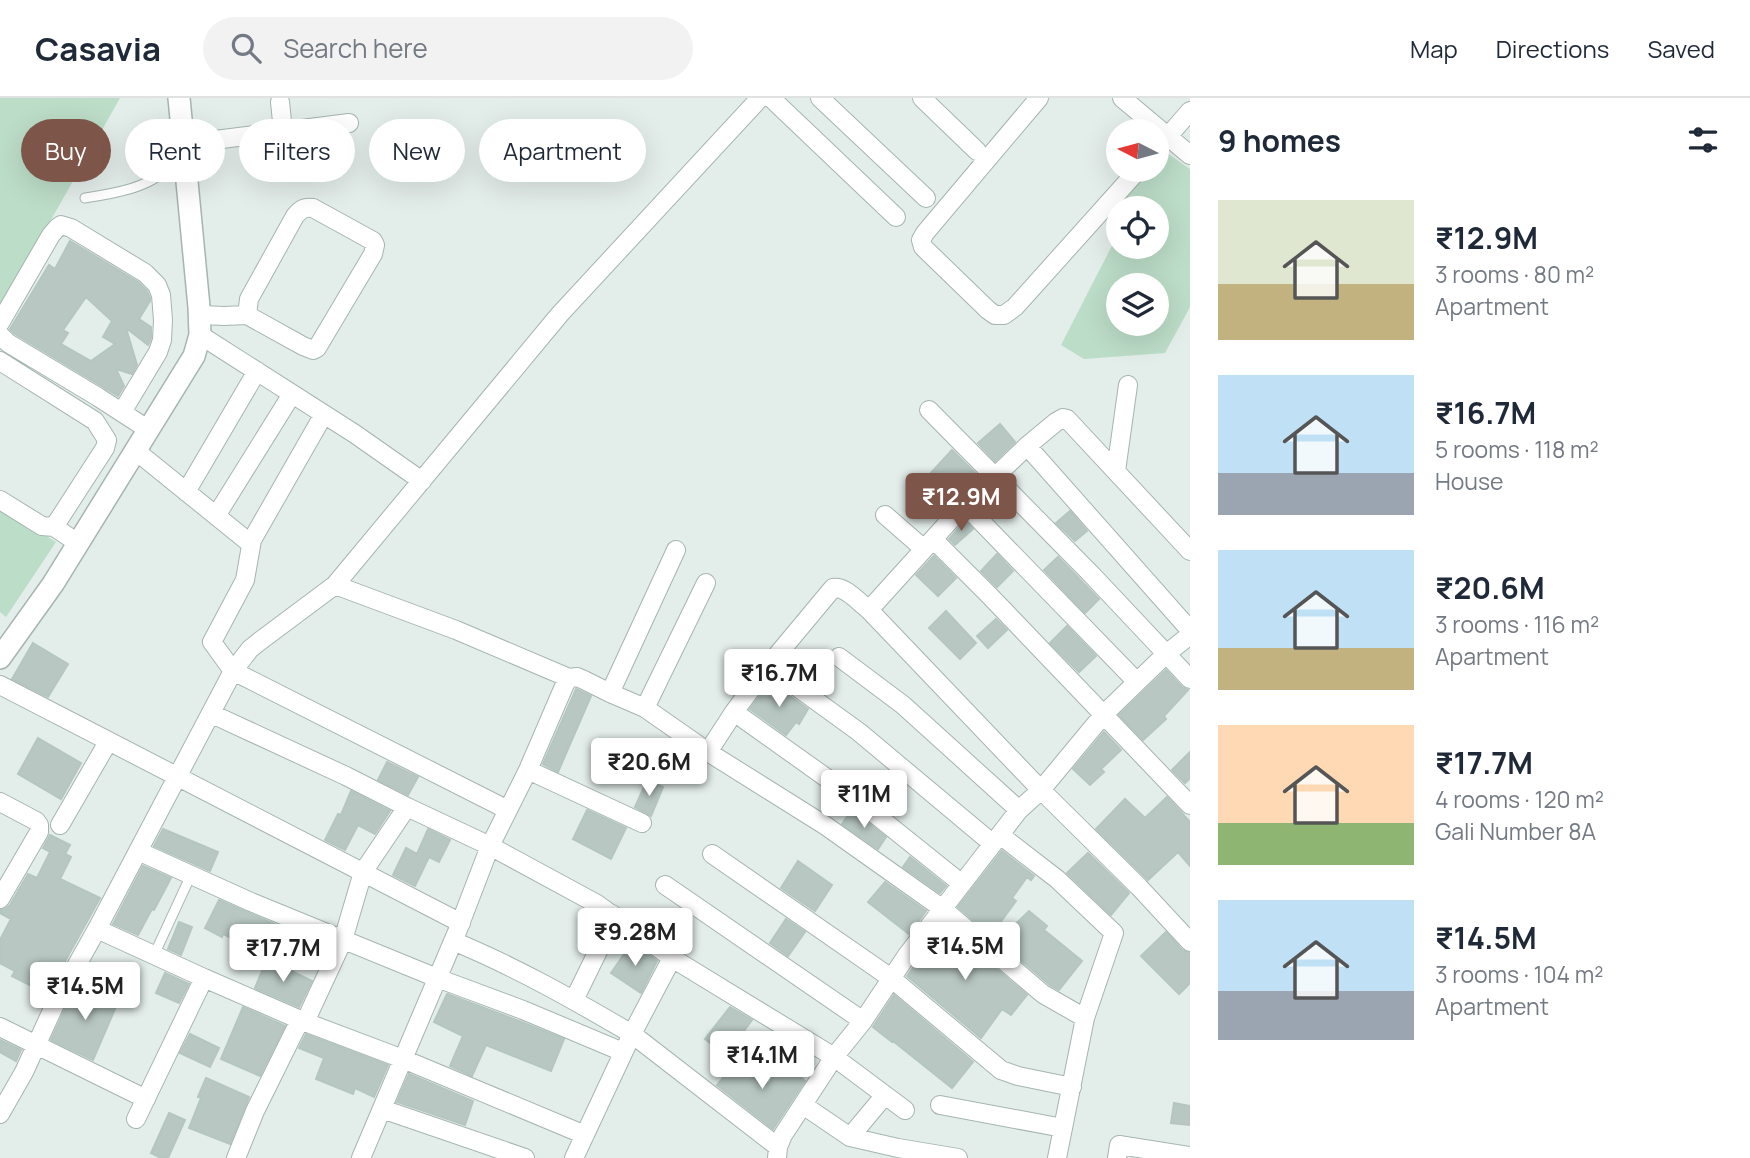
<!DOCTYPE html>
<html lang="en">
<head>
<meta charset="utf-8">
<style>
  :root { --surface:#fff; --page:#f2f2f3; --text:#1f2937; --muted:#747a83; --line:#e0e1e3; --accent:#7d5649 }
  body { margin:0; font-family:Manrope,sans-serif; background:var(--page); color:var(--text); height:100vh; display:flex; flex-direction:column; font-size:26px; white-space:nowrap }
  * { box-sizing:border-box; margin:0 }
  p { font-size:23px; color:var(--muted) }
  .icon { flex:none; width:38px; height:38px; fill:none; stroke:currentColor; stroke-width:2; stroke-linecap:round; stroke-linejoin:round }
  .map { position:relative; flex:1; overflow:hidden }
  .drawer { display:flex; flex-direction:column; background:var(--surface); width:560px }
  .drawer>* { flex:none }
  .hud { position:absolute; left:21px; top:21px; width:665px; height:63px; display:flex; gap:14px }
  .needle { width:46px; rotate:276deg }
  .controls { position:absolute; left:1106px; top:21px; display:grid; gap:14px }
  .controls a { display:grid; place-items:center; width:63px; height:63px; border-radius:50%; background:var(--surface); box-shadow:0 7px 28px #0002; font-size:35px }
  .price { position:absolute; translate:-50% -60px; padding:0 16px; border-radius:7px; background:#fff; color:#222; font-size:23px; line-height:46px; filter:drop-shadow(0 2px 4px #0008) }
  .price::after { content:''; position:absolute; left:50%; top:42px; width:21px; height:16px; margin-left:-10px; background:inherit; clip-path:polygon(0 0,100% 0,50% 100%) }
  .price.active { background:var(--accent); color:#fff }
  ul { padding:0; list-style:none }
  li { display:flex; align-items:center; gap:21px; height:175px; padding:0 28px }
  li span { display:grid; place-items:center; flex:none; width:196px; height:140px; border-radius:0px; color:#555 }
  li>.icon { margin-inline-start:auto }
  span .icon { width:84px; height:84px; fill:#fffc; stroke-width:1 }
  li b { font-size:30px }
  h2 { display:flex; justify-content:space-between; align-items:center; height:84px; padding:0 28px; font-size:30px }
  .chip { padding:0 24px; border-radius:32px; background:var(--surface); box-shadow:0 7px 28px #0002; font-size:24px; line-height:63px }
  .chip.active { background:var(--accent); color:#fff }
  header { display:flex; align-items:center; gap:42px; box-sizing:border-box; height:98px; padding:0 35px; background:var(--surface); border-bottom:2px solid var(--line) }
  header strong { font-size:33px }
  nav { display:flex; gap:38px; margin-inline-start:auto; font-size:24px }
  .search { width:490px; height:63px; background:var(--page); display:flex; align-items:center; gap:18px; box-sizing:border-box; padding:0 24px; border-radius:38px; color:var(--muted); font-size:26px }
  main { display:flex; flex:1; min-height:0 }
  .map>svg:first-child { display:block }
  .green { fill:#bcddc8; fill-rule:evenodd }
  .building { fill:#b8c7c2; stroke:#b5c6c0; stroke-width:2; fill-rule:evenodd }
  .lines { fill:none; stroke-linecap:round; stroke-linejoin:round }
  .service-casing { stroke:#a6b5b0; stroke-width:11 }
  .minor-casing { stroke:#a6b5b0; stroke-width:20 }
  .tertiary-casing { stroke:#a6b5b0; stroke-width:24 }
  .service { stroke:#fff; stroke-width:9 }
  .minor { stroke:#fff; stroke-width:18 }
  .tertiary { stroke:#fff; stroke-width:21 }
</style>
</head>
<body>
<header>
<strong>Casavia</strong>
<div class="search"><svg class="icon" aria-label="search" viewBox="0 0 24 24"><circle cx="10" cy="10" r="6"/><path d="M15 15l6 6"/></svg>Search here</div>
<nav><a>Map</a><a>Directions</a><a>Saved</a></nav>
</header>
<main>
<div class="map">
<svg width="1190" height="1060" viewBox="0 0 1190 1060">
  <rect width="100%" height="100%" fill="#e3ede9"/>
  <path class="green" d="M0,0H120L0,212Z
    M1164,53L1190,71V209L1165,255L1084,261L1061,247L1118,136V149H1157V110H1118L1116,109L1148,72H1157V61ZM1118,187H1157V226H1118Z
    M0,409L56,444L6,519L0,514Z"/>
  <path class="building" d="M70,143L138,184L147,193L150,200V203L139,221L151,229V240L148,247L126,230L137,267L132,276L116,271L124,288L118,298L15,236L10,231L49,167L55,171ZM86,199L112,223L103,239L115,246L91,263L61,246L68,235L63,232Z
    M1000,326L1015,344L995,363L978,345Z
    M952,352L979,379L956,400L930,376Z
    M1070,413L1087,433L1075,443L1056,425Z
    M965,423L973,431L955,447L949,441Z
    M997,456L1013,473L997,489L981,473Z
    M934,458L956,480L938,498L916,477Z
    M1058,459L1099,501L1085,515L1044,472Z
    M946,513L976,545L960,561L929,530Z
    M996,521L1007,532L988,550L977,538Z
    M1067,528L1096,558L1079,574L1050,545Z
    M33,545L68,566L48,599L12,581Z
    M1166,572L1182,589L1188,592L1164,618L1166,621L1143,642L1119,617Z
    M770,584L808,611L799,626L796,624L786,637L750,611Z
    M576,591L591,598L558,674L543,666Z
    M1104,634L1121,652L1101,671L1104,674L1090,687L1073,671Z
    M38,640L81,665L61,701L18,676Z
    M1190,654V680L1185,685L1172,672Z
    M387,664L418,679L408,697L378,682Z
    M647,682L663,689L651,718L635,709Z
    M351,693L390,713L375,736L358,727L345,752L325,742L338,716L341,717Z
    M1167,699L1190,724V768L1178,754L1148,782L1096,731L1125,701L1145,720Z
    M587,712L626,730L611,761L573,741Z
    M852,712L886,739L878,751L842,726Z
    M163,731L218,754L210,773L154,748Z
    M428,731L450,742L439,764L429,759L415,788L393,777L406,750L417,756Z
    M50,737L70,747L65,756L71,759L60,781L100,800L47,896L12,878L15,873L0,865V842L11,821L0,815V812L5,811L10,807L28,776L37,780L50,754L43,750Z
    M1002,753L1034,778L1031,782L1027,779L1012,800L1016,803L994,833L1001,840L1029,813L1047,828L1044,832L1082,863L1059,892L1050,887L958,809Z
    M1088,755L1129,795L1111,817L1067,775Z
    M910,759L946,788L940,795L903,769Z
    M798,763L832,787L815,813L781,790Z
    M143,768L171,780L154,812L152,811L138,837L113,826Z
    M885,784L926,813L909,836L868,804Z
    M219,802L279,828L266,856L223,836L222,839L205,830Z
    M786,821L805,834L788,858L770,845Z
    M179,824L192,829L181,857L168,851Z
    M944,827L1027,897L1011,917L1002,911L981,940L907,878Z
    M1166,834L1182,852L1190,855V885L1179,896L1141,858Z
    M632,845L657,863L641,895L611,875Z
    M267,861L312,883L299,909L255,890Z
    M165,875L189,886L179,905L156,895Z
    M79,886L118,904L93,962L51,942L65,911Z
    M447,896L519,923L564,941L551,973L486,947L472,978L450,968L463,938L434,924Z
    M894,897L973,964L952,990L893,943L892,944L873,929Z
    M243,909L285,928L260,978L221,961Z
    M730,909L752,922L726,957L705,941Z
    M190,936L219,950L210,969L180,955Z
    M306,936L388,967L374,999L355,990L353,996L316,981L324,960L299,950Z
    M0,942L21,952L16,963L0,954Z
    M739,961L768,986L783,966L805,983L773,1031L717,987Z
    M409,976L473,1003L465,1027L397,1004Z
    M206,980L249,999L230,1046L189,1030L201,1000L198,999Z
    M1174,1005L1190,1008V1027L1171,1025Z
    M169,1015L185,1022L168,1060H161L151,1055Z"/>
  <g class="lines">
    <g class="service-casing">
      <path id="service" d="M85,100C111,96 151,90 168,69C173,63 177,56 181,50
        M154,857L191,777"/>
    </g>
    <g class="minor-casing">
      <path id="minor" d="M771,0L896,119
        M820,0L926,100
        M922,0L977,53
        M1039,0L925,135L921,142L923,149L988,212L995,217H1004L1015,209L1138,72
        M1122,0L1190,57
        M280,4L283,33
        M183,46L349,25
        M1157,51L1190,13
        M200,217L224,218L247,217L249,201L295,118C301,111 304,109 313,110L373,143L375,147L373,156L317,250L313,252L303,248L247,217
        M0,225L51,137L57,130L61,127L71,130L145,175L157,187L161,197L163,222L162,242L158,254L122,314
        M0,237L8,245L98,299L149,332
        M200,237L355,336L422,383
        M0,263L95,323L107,342L105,350L54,429L78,445
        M929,312L1092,477L1190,581
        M324,316L252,442L245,482L212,544L233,573L508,712
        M1027,348L1190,532
        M136,353L251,446
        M1116,373L1128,287
        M186,394L257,273
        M0,402L42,428L54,429
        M965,407L1137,584
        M885,417L924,451
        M216,418L292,296
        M933,441L989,497L1190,707
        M1190,453L1067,321L1063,320L1056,324L1027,348L954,418L869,512L1041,692L1139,789L1190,844
        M335,487L456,532L569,580
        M869,512C858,504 846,488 833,490L768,568L734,614L708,654L826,728L943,811L1043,896L1085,920
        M839,559L903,607L1019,712
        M768,568L859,634L993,746
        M0,587L461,825
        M610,595L676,452
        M645,610L706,485
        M734,614L856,701L962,786
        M212,616L346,678L407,709L490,748L597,806L672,860L834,959L905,1012
        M528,672L642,725
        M0,704L36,723L39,727V734L0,801
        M60,727L108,644
        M1000,737L1057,781L1114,835L1085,920L1057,1060
        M138,753L251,804L437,880L523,912L623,954
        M712,756L891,880L1001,972L1018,978L1072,989
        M665,787L863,923
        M97,831L204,880L136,1021
        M453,843C516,869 574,902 632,936L672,860
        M204,880L305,924L403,961L361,1060
        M574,902L598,853L612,816
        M305,924L343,842L363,774L407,709
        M0,929L146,1001
        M803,1007L850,1039L898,1050L958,1060
        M940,1007L1063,1030
        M382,1011L525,1060
        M0,1016L24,974L55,906L97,831L233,573L250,551L260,543L335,487L560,216L760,0
        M585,1037L403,961L457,834L490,748L528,672L565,586L569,580L577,579L584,582L610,595L645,610L708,654
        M850,1039L885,997
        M236,1060L255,1013L300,922
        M574,1060L632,936L778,1049
        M777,1060L778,1049L783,1037L834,959L863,923L907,857L1019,712L1041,692L1104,616L1166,556L1190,537
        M1117,1060L1119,1047L1190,1058"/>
    </g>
    <g class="tertiary-casing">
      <path id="tertiary" d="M0,560L53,486L194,258L200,237L199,209L179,0"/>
    </g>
    <use href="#service" class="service"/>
    <use href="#minor" class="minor"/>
    <use href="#tertiary" class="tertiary"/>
  </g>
</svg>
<div class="controls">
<a><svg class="needle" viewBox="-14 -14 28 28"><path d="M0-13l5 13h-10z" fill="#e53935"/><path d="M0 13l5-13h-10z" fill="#747a83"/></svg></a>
<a><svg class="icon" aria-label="locate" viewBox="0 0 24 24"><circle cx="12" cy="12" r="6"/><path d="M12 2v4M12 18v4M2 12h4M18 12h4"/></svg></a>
<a><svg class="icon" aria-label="layers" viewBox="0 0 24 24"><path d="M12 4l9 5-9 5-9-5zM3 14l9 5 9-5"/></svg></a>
</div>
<b class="price active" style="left:961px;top:435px">₹12.9M</b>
<b class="price" style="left:779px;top:611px">₹16.7M</b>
<b class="price" style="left:649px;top:700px">₹20.6M</b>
<b class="price" style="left:864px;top:732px">₹11M</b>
<b class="price" style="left:635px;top:870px">₹9.28M</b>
<b class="price" style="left:965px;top:884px">₹14.5M</b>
<b class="price" style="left:283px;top:886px">₹17.7M</b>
<b class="price" style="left:85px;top:924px">₹14.5M</b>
<b class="price" style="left:762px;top:993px">₹14.1M</b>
<div class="hud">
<a class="chip active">Buy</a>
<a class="chip">Rent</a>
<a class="chip">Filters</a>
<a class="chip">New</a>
<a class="chip">Apartment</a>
</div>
</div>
<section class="drawer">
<h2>9 homes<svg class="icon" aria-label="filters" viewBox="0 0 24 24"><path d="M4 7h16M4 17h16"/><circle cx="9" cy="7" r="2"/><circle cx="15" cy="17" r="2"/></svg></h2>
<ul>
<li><span style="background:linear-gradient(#dfe7d0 60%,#c2b280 0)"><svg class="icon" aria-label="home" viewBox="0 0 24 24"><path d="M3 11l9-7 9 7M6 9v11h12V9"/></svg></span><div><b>₹12.9M</b><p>3 rooms · 80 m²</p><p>Apartment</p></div></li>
<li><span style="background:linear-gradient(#bfe0f5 70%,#9aa5b1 0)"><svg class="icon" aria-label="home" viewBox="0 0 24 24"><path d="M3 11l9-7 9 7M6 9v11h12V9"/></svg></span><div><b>₹16.7M</b><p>5 rooms · 118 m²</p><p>House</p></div></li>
<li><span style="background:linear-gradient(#bfe0f5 70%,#c2b280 0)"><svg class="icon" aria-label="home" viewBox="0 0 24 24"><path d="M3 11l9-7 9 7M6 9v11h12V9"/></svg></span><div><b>₹20.6M</b><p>3 rooms · 116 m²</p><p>Apartment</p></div></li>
<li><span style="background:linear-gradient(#ffd9b3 70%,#8fb573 0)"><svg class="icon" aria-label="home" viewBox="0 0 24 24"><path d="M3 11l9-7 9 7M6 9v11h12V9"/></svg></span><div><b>₹17.7M</b><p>4 rooms · 120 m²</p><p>Gali Number 8A</p></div></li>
<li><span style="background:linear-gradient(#bfe0f5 65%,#9aa5b1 0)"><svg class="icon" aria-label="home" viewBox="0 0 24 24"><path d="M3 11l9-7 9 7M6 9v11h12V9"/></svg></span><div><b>₹14.5M</b><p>3 rooms · 104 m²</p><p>Apartment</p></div></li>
</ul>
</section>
</main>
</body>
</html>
